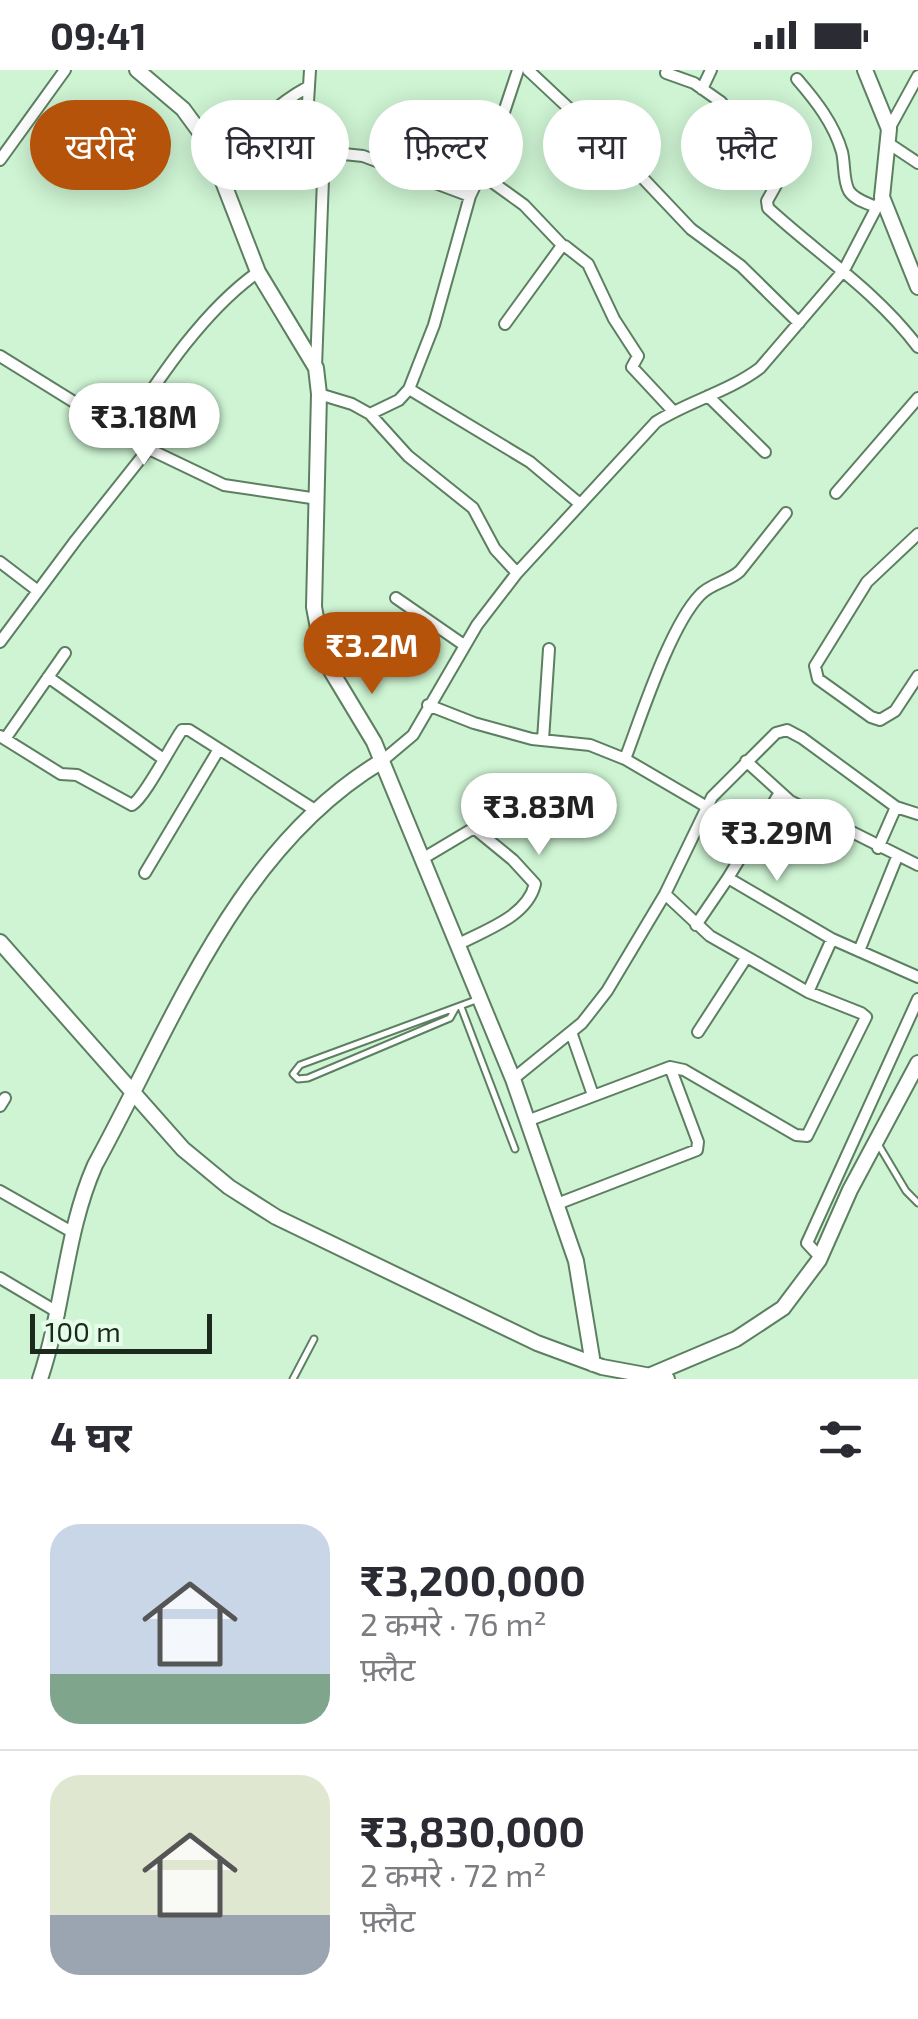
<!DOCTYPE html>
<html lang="hi">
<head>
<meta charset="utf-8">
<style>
  :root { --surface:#fff; --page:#f2f2f3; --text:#2b2b33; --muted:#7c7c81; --line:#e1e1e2; --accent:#b45309 }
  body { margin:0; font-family:"Exo 2","Noto Sans Devanagari",sans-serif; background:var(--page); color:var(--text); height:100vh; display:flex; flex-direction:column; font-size:38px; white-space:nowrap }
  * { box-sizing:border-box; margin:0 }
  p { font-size:32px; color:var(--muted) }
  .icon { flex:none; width:55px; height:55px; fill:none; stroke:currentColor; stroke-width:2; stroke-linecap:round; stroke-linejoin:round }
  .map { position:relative; height:1309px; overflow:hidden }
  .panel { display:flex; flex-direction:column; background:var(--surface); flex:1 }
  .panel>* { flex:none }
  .banner { position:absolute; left:30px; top:30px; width:860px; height:90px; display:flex; gap:20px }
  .scale { position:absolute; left:30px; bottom:25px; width:182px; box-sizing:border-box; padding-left:10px; border:5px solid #1c2a1e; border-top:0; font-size:28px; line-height:35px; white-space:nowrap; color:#1c2a1e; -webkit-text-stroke:8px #e6fde9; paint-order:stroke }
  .price { position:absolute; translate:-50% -85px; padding:0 22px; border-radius:35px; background:#fff; color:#222; font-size:32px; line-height:65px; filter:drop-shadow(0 2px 5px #0008) }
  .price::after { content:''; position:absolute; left:50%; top:60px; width:30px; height:22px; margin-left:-15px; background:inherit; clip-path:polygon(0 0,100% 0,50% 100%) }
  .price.active { background:var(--accent); color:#fff }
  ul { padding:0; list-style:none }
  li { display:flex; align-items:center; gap:30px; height:250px; padding:0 50px }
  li+li { border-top:2px solid var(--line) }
  li span { display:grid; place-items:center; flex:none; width:280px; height:200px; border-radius:30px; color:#555 }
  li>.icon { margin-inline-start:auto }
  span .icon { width:120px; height:120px; fill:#fffc; stroke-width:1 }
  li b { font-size:42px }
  h2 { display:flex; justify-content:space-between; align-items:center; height:120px; padding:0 50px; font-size:42px }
  .tag { padding:0 35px; border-radius:45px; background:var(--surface); box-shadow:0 5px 25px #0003; font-size:35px; line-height:90px }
  .tag.active { background:var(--accent); color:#fff }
  .status { display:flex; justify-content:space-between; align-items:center; height:70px; padding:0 50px; background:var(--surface); direction:ltr }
  .status svg { height:28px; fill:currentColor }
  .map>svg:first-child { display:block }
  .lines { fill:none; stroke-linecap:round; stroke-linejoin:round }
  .lane-casing { stroke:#5d7f61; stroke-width:9 }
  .street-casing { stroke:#5d7f61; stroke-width:14 }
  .secondary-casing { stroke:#5d7f61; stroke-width:18 }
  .lane { stroke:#fff; stroke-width:5 }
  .street { stroke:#fff; stroke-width:10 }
  .secondary { stroke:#fff; stroke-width:14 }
</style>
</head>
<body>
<div class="status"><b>09:41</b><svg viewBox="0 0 49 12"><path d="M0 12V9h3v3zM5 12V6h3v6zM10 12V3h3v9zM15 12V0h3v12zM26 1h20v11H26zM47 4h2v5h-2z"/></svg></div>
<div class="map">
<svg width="918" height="1309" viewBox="0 0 918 1309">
  <rect width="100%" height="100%" fill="#cef4d3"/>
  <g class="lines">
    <g class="lane-casing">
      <path id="lane" d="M461,937L515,1079
        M455,939L450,948L308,1008L298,1009L293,1004L300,995L476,930
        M878,1074L906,1121L918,1133
        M293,1309L314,1269"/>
    </g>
    <g class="street-casing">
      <path id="street" d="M310,0L308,32L323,68L324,82L316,297
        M528,0L638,103L691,159L741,196L799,253
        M666,3L694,13L721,32L737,53L750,85L776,115L767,131L768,138C819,185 876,221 918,277
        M797,9C816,31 834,54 842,82C845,94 843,111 849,121C855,130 867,133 876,137
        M702,19L711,0
        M889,59L918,6
        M888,73L918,93
        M324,82L363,86L470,126
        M237,85C256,54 277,34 308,17
        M216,89C252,82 289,91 324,101
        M0,90L65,0
        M481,104L524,135L563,176
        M505,254L561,177L565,176L588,194L614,249L638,286L632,297L673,341
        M0,286L153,381L224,415L318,429
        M409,319L530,392L580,434
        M319,324L352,334L370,344L408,386L473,438L495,479L517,503
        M708,326L765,382
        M370,344L399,330L409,319L434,255L470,126L490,84L518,0
        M123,363C160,307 203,241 258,202
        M836,423L918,328
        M918,464L867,512L815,596L818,609L871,647L880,650L895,641L918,606
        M0,492L38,521
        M396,528L464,575
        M0,572L76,470L149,378
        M48,607L162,688
        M428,635L474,653L532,669L590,675L625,689L707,737
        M0,666L61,704L77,705L132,735C145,727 170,677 182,660H189L315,740
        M5,669L65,583
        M543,670L549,579
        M625,689C641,647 670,556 700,525C711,513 728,512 740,501L786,443
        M382,691L413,665L477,555L517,503L656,352C689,331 728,322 760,298L844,200L882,127
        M746,691L790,731L918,795
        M779,724L728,808L832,869L918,907
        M896,737L918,744
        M422,789L474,758L513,790L535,814C527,847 485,860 457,875
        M145,803L219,679
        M665,824L710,866L808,922L832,869
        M696,855L728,808
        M859,881L897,787
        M571,962L593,1025
        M698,962L746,888
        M513,1009L582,953L607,921L665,824L712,727L776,663L787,660L802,668L896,737L878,778
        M0,1036L5,1028
        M527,1051L670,997L684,1000L796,1065L807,1066L866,947L861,943L808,922
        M0,1121L72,1162
        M557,1134L697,1080L698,1072L670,997
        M820,1187L807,1173L918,929
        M0,1208L59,1243"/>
    </g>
    <g class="secondary-casing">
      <path id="secondary" d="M137,0L183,39L208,73L258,202L316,298L319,324L314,537L321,574L330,599L374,672L513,1009L576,1191L593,1294
        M865,0L889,59L882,127L918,217
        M0,872L183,1079L229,1117L276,1147L537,1273L602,1297L667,1309
        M651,1305L736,1269L783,1238L819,1190L850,1120L918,993
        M40,1309C64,1238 65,1163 95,1095C173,953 236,778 382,691"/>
    </g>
    <use href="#lane" class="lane"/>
    <use href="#street" class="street"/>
    <use href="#secondary" class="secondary"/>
  </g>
</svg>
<div class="scale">100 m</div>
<b class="price" style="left:144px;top:398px">₹3.18M</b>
<b class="price active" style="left:372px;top:627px">₹3.2M</b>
<b class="price" style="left:539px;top:788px">₹3.83M</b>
<b class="price" style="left:777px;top:814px">₹3.29M</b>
<div class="banner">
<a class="tag active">खरीदें</a>
<a class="tag">किराया</a>
<a class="tag">फ़िल्टर</a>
<a class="tag">नया</a>
<a class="tag">फ़्लैट</a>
</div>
</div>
<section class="panel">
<h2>4 घर<svg class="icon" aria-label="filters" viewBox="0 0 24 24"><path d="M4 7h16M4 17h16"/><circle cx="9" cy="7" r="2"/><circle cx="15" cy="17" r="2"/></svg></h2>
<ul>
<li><span style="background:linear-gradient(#c9d6e8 75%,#7fa58c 0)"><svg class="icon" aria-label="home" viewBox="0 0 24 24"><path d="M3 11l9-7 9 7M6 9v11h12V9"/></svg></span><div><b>₹3,200,000</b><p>2 कमरे · 76 m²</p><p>फ़्लैट</p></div></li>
<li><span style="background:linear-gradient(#dfe7d0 70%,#9aa5b1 0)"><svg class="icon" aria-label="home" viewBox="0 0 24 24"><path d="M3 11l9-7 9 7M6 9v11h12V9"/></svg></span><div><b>₹3,830,000</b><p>2 कमरे · 72 m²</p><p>फ़्लैट</p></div></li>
</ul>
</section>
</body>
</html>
